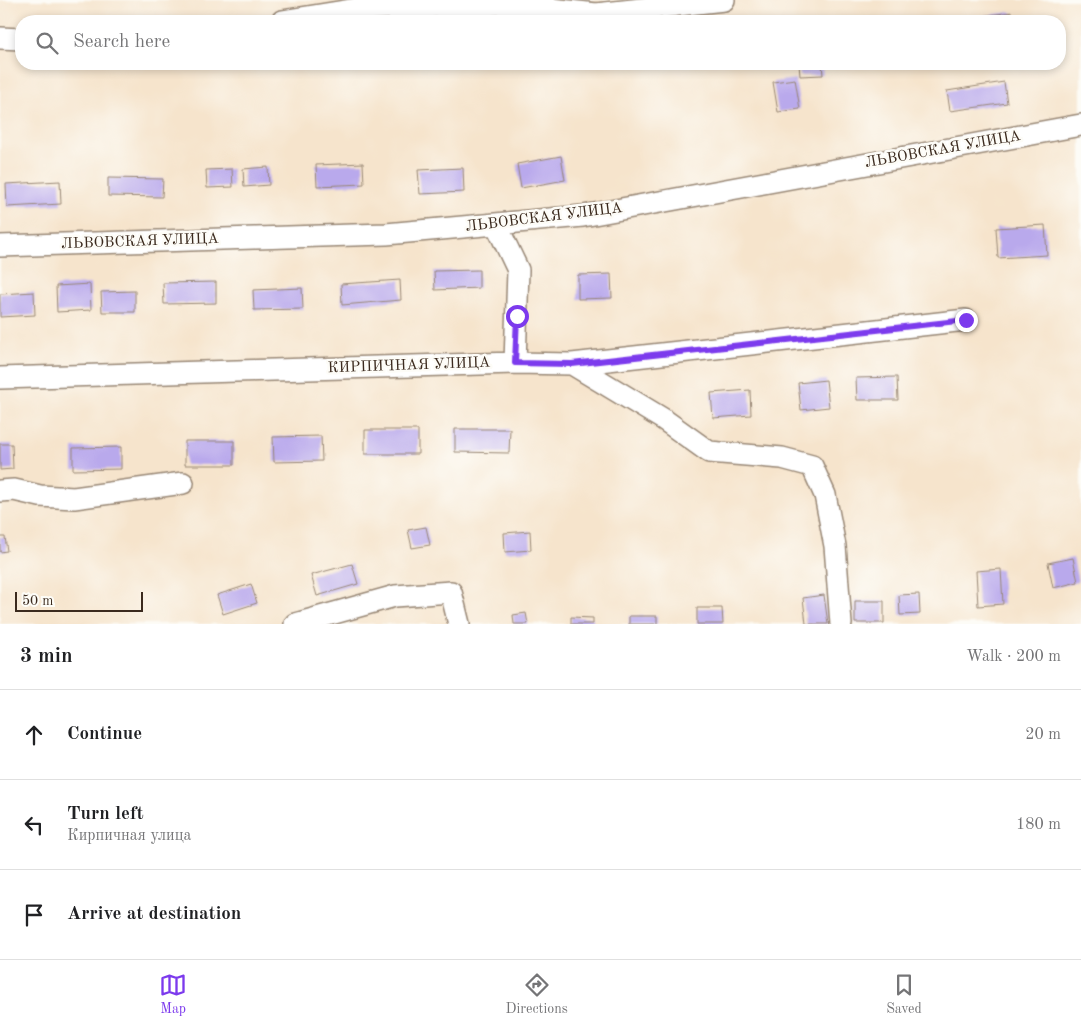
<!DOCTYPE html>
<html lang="en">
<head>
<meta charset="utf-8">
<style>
  :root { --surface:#fff; --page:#f6f6f6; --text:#202124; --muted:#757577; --line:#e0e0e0; --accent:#7c3aed }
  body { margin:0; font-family:"Old Standard TT",serif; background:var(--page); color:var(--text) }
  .scale { position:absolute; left:15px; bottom:12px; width:128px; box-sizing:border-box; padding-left:5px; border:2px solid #3b2a1e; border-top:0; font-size:14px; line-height:18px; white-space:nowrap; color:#3b2a1e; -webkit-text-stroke:4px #fdfcf7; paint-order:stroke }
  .stop { position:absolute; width:15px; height:15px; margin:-11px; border:4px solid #7c3aed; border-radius:50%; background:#fff }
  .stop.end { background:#7c3aed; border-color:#fff; box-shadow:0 1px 5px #0008 }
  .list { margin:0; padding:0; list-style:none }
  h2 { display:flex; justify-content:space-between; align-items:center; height:65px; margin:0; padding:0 20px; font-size:21px }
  h2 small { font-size:16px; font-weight:400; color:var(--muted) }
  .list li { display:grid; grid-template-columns:32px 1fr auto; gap:15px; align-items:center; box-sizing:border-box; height:90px; padding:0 20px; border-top:1px solid var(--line) }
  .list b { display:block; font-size:19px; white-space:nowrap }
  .list p { margin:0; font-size:16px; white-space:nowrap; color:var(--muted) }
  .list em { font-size:16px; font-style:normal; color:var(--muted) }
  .icon { flex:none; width:28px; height:28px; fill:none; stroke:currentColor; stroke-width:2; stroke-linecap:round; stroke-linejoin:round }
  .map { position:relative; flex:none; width:1081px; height:624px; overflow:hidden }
  .search { position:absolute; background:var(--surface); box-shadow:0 2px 8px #0003; left:15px; right:15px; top:15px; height:55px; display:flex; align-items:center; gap:12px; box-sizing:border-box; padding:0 18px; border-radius:20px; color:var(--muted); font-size:19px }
  .sheet { height:335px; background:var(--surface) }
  nav { display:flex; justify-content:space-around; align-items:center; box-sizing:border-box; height:70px; border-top:1px solid var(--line); background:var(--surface); font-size:14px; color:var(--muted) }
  nav a { display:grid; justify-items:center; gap:2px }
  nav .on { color:var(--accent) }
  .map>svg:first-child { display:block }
  .building { fill:#b9a9ec }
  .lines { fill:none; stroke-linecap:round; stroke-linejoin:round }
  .minor-casing { stroke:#988775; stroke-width:24 }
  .minor { stroke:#fff; stroke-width:21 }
  .route { stroke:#7c3aed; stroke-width:6 }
  .labels { text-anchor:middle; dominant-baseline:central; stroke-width:5; stroke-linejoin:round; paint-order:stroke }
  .street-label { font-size:15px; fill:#3b2a1e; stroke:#fdfcf7 }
</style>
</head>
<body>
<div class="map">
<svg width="1081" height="624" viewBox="0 0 1081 624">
  <rect width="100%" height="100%" fill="#fdfcf7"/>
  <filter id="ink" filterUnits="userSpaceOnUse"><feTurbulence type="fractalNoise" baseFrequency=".02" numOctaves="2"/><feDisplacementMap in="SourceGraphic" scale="10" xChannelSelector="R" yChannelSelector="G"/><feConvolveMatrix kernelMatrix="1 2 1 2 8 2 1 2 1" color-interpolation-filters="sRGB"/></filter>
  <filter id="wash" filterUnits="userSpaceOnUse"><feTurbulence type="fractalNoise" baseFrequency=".0096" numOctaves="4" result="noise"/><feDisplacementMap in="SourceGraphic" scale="20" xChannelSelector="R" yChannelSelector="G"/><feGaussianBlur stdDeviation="1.12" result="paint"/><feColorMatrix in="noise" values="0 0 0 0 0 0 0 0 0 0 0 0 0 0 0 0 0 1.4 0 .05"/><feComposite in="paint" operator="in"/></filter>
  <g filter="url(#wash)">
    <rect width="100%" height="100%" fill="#f6e4cc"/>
    <g id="blocks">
      <!-- building -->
      <path class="building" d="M1012 12 1013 21H974V17Z
        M799 64H822L823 75 800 76Z
        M795 79 800 109 778 112 773 82Z
        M1004 82 1007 103 950 111 947 91Z
        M561 156 565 180 521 188 517 164Z
        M363 163 364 184 317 186 316 165Z
        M268 167 269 185 244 187 243 169Z
        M463 168 464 192 420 194 418 170Z
        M232 169 233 187 207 188 206 170Z
        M108 178 163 179 162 197 108 196Z
        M60 181 61 204 7 207 6 184Z
        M1045 225 1047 255 998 258 996 228Z
        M479 270V288L435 290 434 271Z
        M611 274 612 298 578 299V275Z
        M400 280 401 300 342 305 341 284Z
        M216 282V303L164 304 163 283Z
        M90 284 91 310 57 312 56 286Z
        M302 288 303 309 254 310 253 290Z
        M135 291V312H102L101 292Z
        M34 292 35 315 0 317V294Z
        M897 377 898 400H857L856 378Z
        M826 380 829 407 801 410 798 383Z
        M750 390 751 415 713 418 711 393Z
        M455 429H510L509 453 455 452Z
        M365 430H418V454H365Z
        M321 436 322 461 274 462 273 437Z
        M185 441H234V465H185Z
        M0 444H12L13 469 0 470Z
        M121 447V469L73 470V448Z
        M426 527 430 545 412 548 408 530Z
        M530 531 531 550 505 552 504 533Z
        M0 537H5L7 551 0 552Z
        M1073 558 1078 582 1053 588 1048 563Z
        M352 564 358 584 317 596 311 575Z
        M1001 569 1003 604 978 606 976 571Z
        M251 584 257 603 223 614 217 595Z
        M919 594 920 614 900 615 899 595Z
        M824 595 828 624H806L803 598Z
        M855 601H884V623H855Z
        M697 608H722L723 624H697Z
        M526 613 528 624H514L513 615Z
        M629 616H657V624H629Z
        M571 617 593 618V624H571Z"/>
    </g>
  </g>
  <g filter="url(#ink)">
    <use href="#blocks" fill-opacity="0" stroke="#988775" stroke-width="1"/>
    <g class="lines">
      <defs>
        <path id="minor" d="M282 21 357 9 505 4 596 14 724 0
          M0 38 21 39
          M497 226 518 270 515 363
          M0 246 386 234 583 216 1081 125
          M572 364 663 419 709 452 782 458 812 466 825 495 835 546 841 624
          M0 378 515 363 572 364 966 320
          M0 491 14 490 40 496 74 498 183 483
          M295 624 395 596 451 592 459 624"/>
      </defs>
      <!-- minor casing -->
      <use href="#minor" class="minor-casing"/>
      <!-- minor -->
      <use href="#minor" class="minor"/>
    </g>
  </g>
  <g class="lines" filter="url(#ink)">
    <!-- route -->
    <path class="route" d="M517 316 515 363 572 364 966 320"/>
  </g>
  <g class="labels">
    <!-- street labels -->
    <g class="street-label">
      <text transform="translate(943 150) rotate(-10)">ЛЬВОВСКАЯ УЛИЦА</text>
      <text transform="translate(544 218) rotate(-7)">ЛЬВОВСКАЯ УЛИЦА</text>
      <text transform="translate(140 242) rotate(-2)">ЛЬВОВСКАЯ УЛИЦА</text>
      <text transform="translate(409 366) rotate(-2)">КИРПИЧНАЯ УЛИЦА</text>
    </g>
  </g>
</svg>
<div class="scale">50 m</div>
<div class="stop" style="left:517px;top:316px"></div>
<div class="stop end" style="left:966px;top:320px"></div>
<div class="search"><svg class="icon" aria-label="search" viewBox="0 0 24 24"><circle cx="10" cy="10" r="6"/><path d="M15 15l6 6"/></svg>Search here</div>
</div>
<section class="sheet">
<h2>3 min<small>Walk · 200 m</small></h2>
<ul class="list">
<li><svg class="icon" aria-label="ahead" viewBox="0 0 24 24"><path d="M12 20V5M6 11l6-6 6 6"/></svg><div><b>Continue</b></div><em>20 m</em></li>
<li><svg class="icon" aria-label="left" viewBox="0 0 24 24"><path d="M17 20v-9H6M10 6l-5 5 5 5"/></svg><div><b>Turn left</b><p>Кирпичная улица</p></div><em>180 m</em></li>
<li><svg class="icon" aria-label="arrive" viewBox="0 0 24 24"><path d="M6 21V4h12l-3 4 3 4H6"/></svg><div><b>Arrive at destination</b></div></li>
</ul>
</section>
<nav>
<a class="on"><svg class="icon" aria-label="map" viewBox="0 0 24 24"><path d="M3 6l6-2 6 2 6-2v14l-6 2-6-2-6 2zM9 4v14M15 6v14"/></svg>Map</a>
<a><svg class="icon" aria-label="directions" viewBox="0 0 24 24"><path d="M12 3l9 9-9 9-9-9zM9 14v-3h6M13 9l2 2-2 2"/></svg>Directions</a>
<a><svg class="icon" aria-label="saved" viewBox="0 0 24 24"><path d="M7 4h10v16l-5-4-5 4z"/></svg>Saved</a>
</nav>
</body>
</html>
